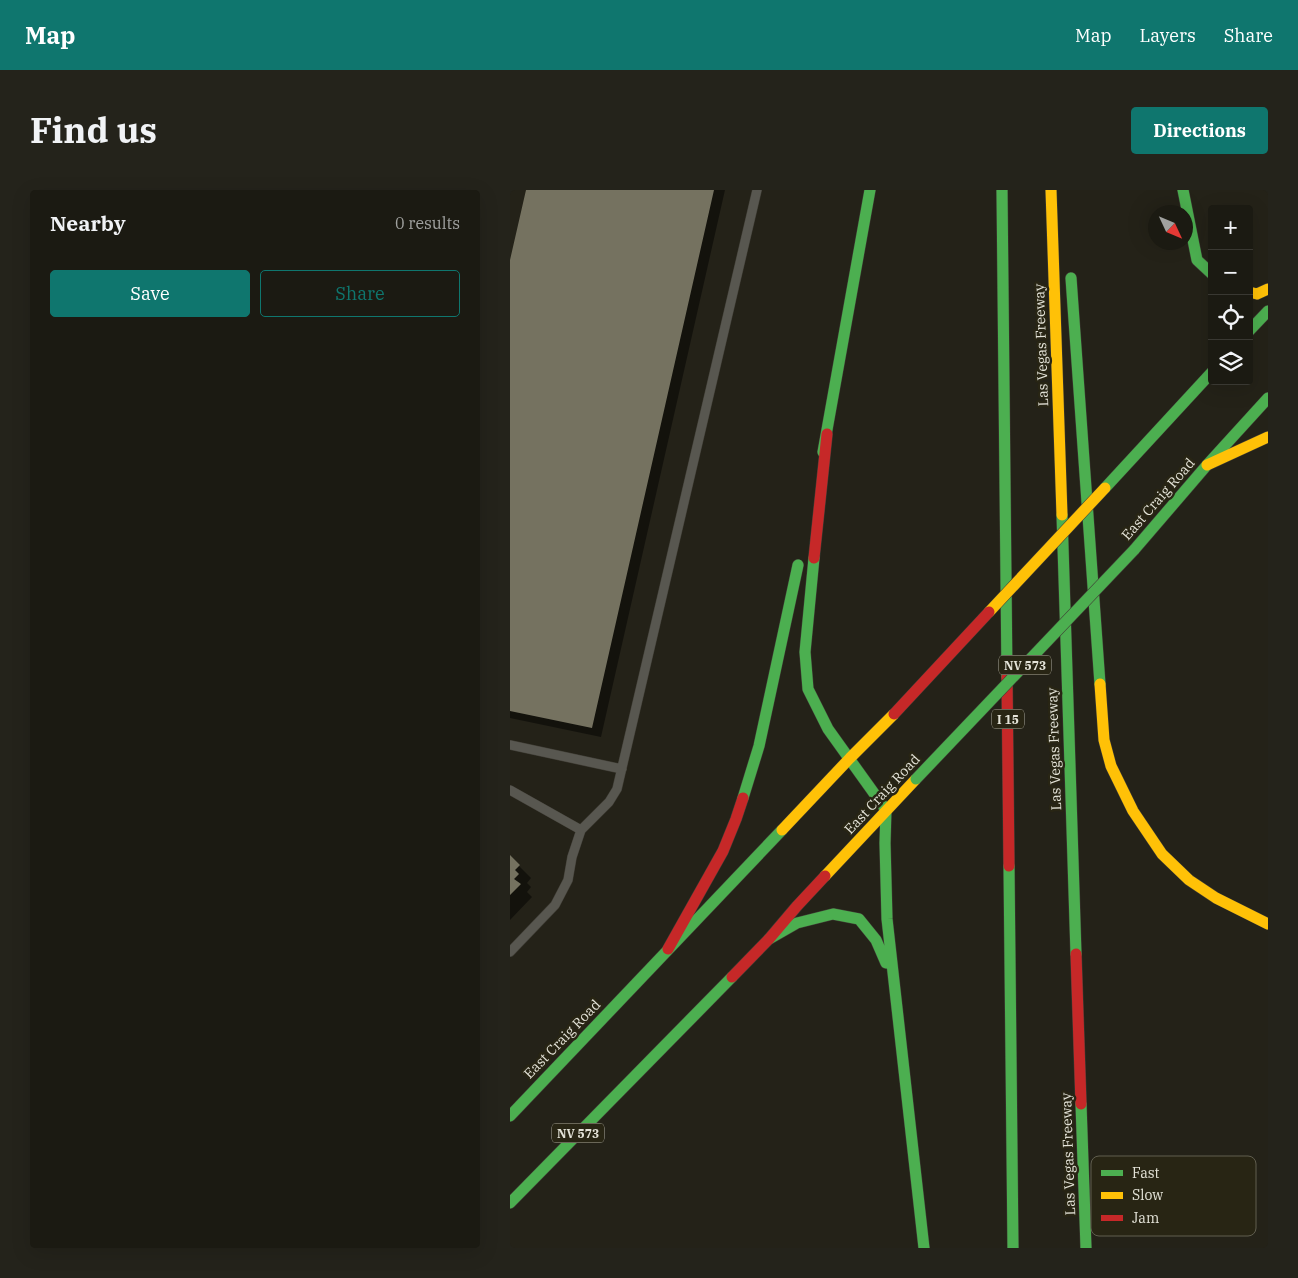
<!DOCTYPE html>
<html lang="en">
<head>
<meta charset="utf-8">
<style>
  :root { --surface:#1b1a12; --page:#24231b; --text:#f1f3f6; --muted:#a0a19f; --line:#393832; --accent:#0f766e }
  body { margin:0; font-family:"IBM Plex Serif",serif; background:var(--page); color:var(--text) }
  .controls { position:absolute; right:15px; top:15px; display:grid; overflow:hidden; border-radius:5px; box-shadow:0 5px 20px #0002 }
  .controls button { width:45px; height:45px; display:grid; place-items:center; padding:0; border:0; border-bottom:1px solid var(--line); background:var(--surface); color:var(--text); font:25px sans-serif }
  .compass { position:absolute; left:638px; top:15px; width:45px; height:45px; border-radius:50%; background:var(--surface); box-shadow:0 5px 20px #0002; rotate:134deg }
  .list { margin:0; padding:0; list-style:none }
  h2 { display:flex; justify-content:space-between; align-items:center; height:65px; margin:0; padding:0 20px; font-size:21px }
  h2 small { font-size:16px; font-weight:400; color:var(--muted) }
  .actions { display:flex; gap:10px; padding:15px 20px }
  .actions a { flex:1; padding:11px 0; border:1px solid var(--accent); border-radius:5px; text-align:center; font-size:18px; color:var(--accent) }
  .actions .main { background:var(--accent); color:#fff }
  .icon { flex:none; width:28px; height:28px; fill:none; stroke:currentColor; stroke-width:2; stroke-linecap:round; stroke-linejoin:round }
  .map { position:relative; flex:none; width:758px; height:1058px; overflow:hidden; border-radius:5px }
  header { display:flex; align-items:center; gap:30px; box-sizing:border-box; height:70px; padding:0 25px; background:var(--accent); color:#fff }
  header strong { font-size:24px }
  nav { display:flex; gap:28px; margin-inline-start:auto; font-size:18px }
  .intro { display:flex; align-items:center; justify-content:space-between; box-sizing:border-box; height:120px; padding:0 30px }
  h1 { margin:0; font-size:35px }
  .button { padding:12px 22px; border-radius:5px; background:var(--accent); color:#fff; font-size:18px; font-weight:700 }
  main { display:flex; gap:30px; padding:0 30px }
  aside { flex:1; background:var(--surface); border-radius:5px; box-shadow:0 5px 20px #0002 }
  .map>svg:first-child { display:block }
  .shadow { fill:#0007 }
  .building { fill:#757260 }
  .lines { fill:none; stroke-linecap:round; stroke-linejoin:round }
  .lane-casing { stroke:#403e36; stroke-width:10 }
  .fast-casing { stroke:#403e36; stroke-width:12 }
  .slow-casing { stroke:#403e36; stroke-width:12 }
  .jam-casing { stroke:#403e36; stroke-width:12 }
  .lane { stroke:#585750; stroke-width:9 }
  .fast { stroke:#4caf50; stroke-width:11 }
  .slow { stroke:#ffc107; stroke-width:11 }
  .jam { stroke:#c62828; stroke-width:11 }
  .fast-bridge-casing { stroke:#403e36; stroke-width:12; stroke-linecap:butt }
  .slow-bridge-casing { stroke:#403e36; stroke-width:12; stroke-linecap:butt }
  .jam-bridge-casing { stroke:#403e36; stroke-width:12; stroke-linecap:butt }
  .fast-bridge { stroke:#4caf50; stroke-width:11 }
  .slow-bridge { stroke:#ffc107; stroke-width:11 }
  .jam-bridge { stroke:#c62828; stroke-width:11 }
  .labels { text-anchor:middle; dominant-baseline:central; stroke-width:5; stroke-linejoin:round; paint-order:stroke }
  .shield { fill:#282514; stroke:#acaa9d; stroke-width:1 }
  .shield-label { font-size:12px; font-weight:bold; fill:#e4e3d8 }
  .street-label { font-size:14px; fill:#e4e3d8; stroke:#282514 }
  .key { fill:#282514; stroke:#605e4f; stroke-width:1 }
  .key-label { font-size:14px; fill:#e4e3d8 }
</style>
</head>
<body>
<header>
<strong>Map</strong>
<nav><a>Map</a><a>Layers</a><a>Share</a></nav>
</header>
<div class="intro"><h1>Find us</h1><a class="button">Directions</a></div>
<main>
<aside>
<h2>Nearby<small>0 results</small></h2>
<ul class="list">
</ul>
<div class="actions"><a class="main">Save</a><a>Share</a></div>
</aside>
<div class="map">
<svg width="758" height="1058" viewBox="0 0 758 1058">
  <rect width="100%" height="100%" fill="#242218"/>
  <!-- shadow -->
  <path class="shadow" d="M17 0H215L91 547 0 528V75Z
    M0 667 21 688 17 693 21 697 17 702 22 707 0 730Z"/>
  <!-- building -->
  <path class="building" d="M16 0H204L82 538 0 521V70Z
    M0 665 10 675 5 680 9 684 4 689 11 694 0 705Z"/>
  <g class="lines">
    <defs>
      <path id="lane" d="M0 555 112 579
        M0 600 71 640
        M0 762 45 715 58 690 62 667 71 640 99 612 107 599 247 0"/>
      <path id="fast" d="M492 0 497 487
        M673 0 687 70 702 84
        M561 88 590 494
        M739 141 758 121
        M313 262 360 0
        M595 298 702 182
        M552 325 566 764
        M624 360 697 275 758 208
        M304 368 295 462 298 499 318 539 376 620 375 653 377 729 414 1058
        M233 608 249 556 288 375
        M499 676 503 1058
        M259 749 287 733 323 724 349 729 366 750 376 773
        M571 914 576 1058
        M0 926 272 640
        M0 1013 222 787"/>
      <path id="slow" d="M541 0 552 325
        M739 102 747 104 758 99
        M697 275 758 247
        M590 494 594 550 601 576 623 621 652 664 679 690 706 708 758 734
        M272 640 340 568 384 524
        M315 686 406 589"/>
      <path id="jam" d="M304 368 317 244
        M497 487 499 676
        M158 759 213 661 226 629 233 608
        M566 764 571 914
        M222 787 259 749 287 716 315 686"/>
    </defs>
    <!-- lane casing -->
    <use href="#lane" class="lane-casing"/>
    <!-- fast casing -->
    <use href="#fast" class="fast-casing"/>
    <!-- slow casing -->
    <use href="#slow" class="slow-casing"/>
    <!-- jam casing -->
    <use href="#jam" class="jam-casing"/>
    <!-- lane -->
    <use href="#lane" class="lane"/>
    <!-- fast -->
    <use href="#fast" class="fast"/>
    <!-- slow -->
    <use href="#slow" class="slow"/>
    <!-- jam -->
    <use href="#jam" class="jam"/>
    <defs>
      <path id="fast-bridge" d="M406 589 624 360"/>
      <path id="slow-bridge" d="M479 422 595 298"/>
      <path id="jam-bridge" d="M384 524 479 422"/>
    </defs>
    <!-- fast-bridge casing -->
    <use href="#fast-bridge" class="fast-bridge-casing"/>
    <!-- slow-bridge casing -->
    <use href="#slow-bridge" class="slow-bridge-casing"/>
    <!-- jam-bridge casing -->
    <use href="#jam-bridge" class="jam-bridge-casing"/>
    <!-- fast-bridge -->
    <use href="#fast-bridge" class="fast-bridge"/>
    <!-- slow-bridge -->
    <use href="#slow-bridge" class="slow-bridge"/>
    <!-- jam-bridge -->
    <use href="#jam-bridge" class="jam-bridge"/>
  </g>
  <g class="labels">
    <!-- shield labels -->
    <g class="shield">
      <rect x="489" y="465.5" width="52" height="19" rx="4"/>
      <rect x="482" y="519.5" width="32" height="19" rx="4"/>
      <rect x="42" y="933.5" width="52" height="19" rx="4"/>
    </g>
    <g class="shield-label">
      <text x="515" y="475">NV 573</text>
      <text x="498" y="529">I 15</text>
      <text x="68" y="943">NV 573</text>
    </g>
    <!-- street labels -->
    <g class="street-label">
      <text transform="translate(531 155) rotate(-92)">Las Vegas Freeway</text>
      <text transform="translate(648 309) rotate(-49)">East Craig Road</text>
      <text transform="translate(544 559) rotate(-92)">Las Vegas Freeway</text>
      <text transform="translate(372 604) rotate(-47)">East Craig Road</text>
      <text transform="translate(52 849) rotate(-46)">East Craig Road</text>
      <text transform="translate(558 964) rotate(-92)">Las Vegas Freeway</text>
    </g>
  </g>
  <!-- legend -->
  <rect x="581" y="966" width="165" height="80" rx="8" class="key"/>
  <rect x="591" y="980" width="22" height="6" fill="#4caf50"/>
  <rect x="591" y="1002" width="22" height="7" fill="#ffc107"/>
  <rect x="591" y="1025" width="22" height="6" fill="#c62828"/>
  <g class="key-label">
    <text x="622" y="988">Fast</text>
    <text x="622" y="1010">Slow</text>
    <text x="622" y="1033">Jam</text>
  </g>
</svg>
<div class="controls">
<button>+</button>
<button>−</button>
<button><svg class="icon" aria-label="locate" viewBox="0 0 24 24"><circle cx="12" cy="12" r="6"/><path d="M12 2v4M12 18v4M2 12h4M18 12h4"/></svg></button>
<button><svg class="icon" aria-label="layers" viewBox="0 0 24 24"><path d="M12 4l9 5-9 5-9-5zM3 14l9 5 9-5"/></svg></button>
</div>
<svg class="compass" viewBox="-18 -18 36 36"><path d="M0-13l5 13h-10z" fill="#e53935"/><path d="M0 13l5-13h-10z" fill="#a0a19f"/></svg>
</div>
</main>
</body>
</html>
